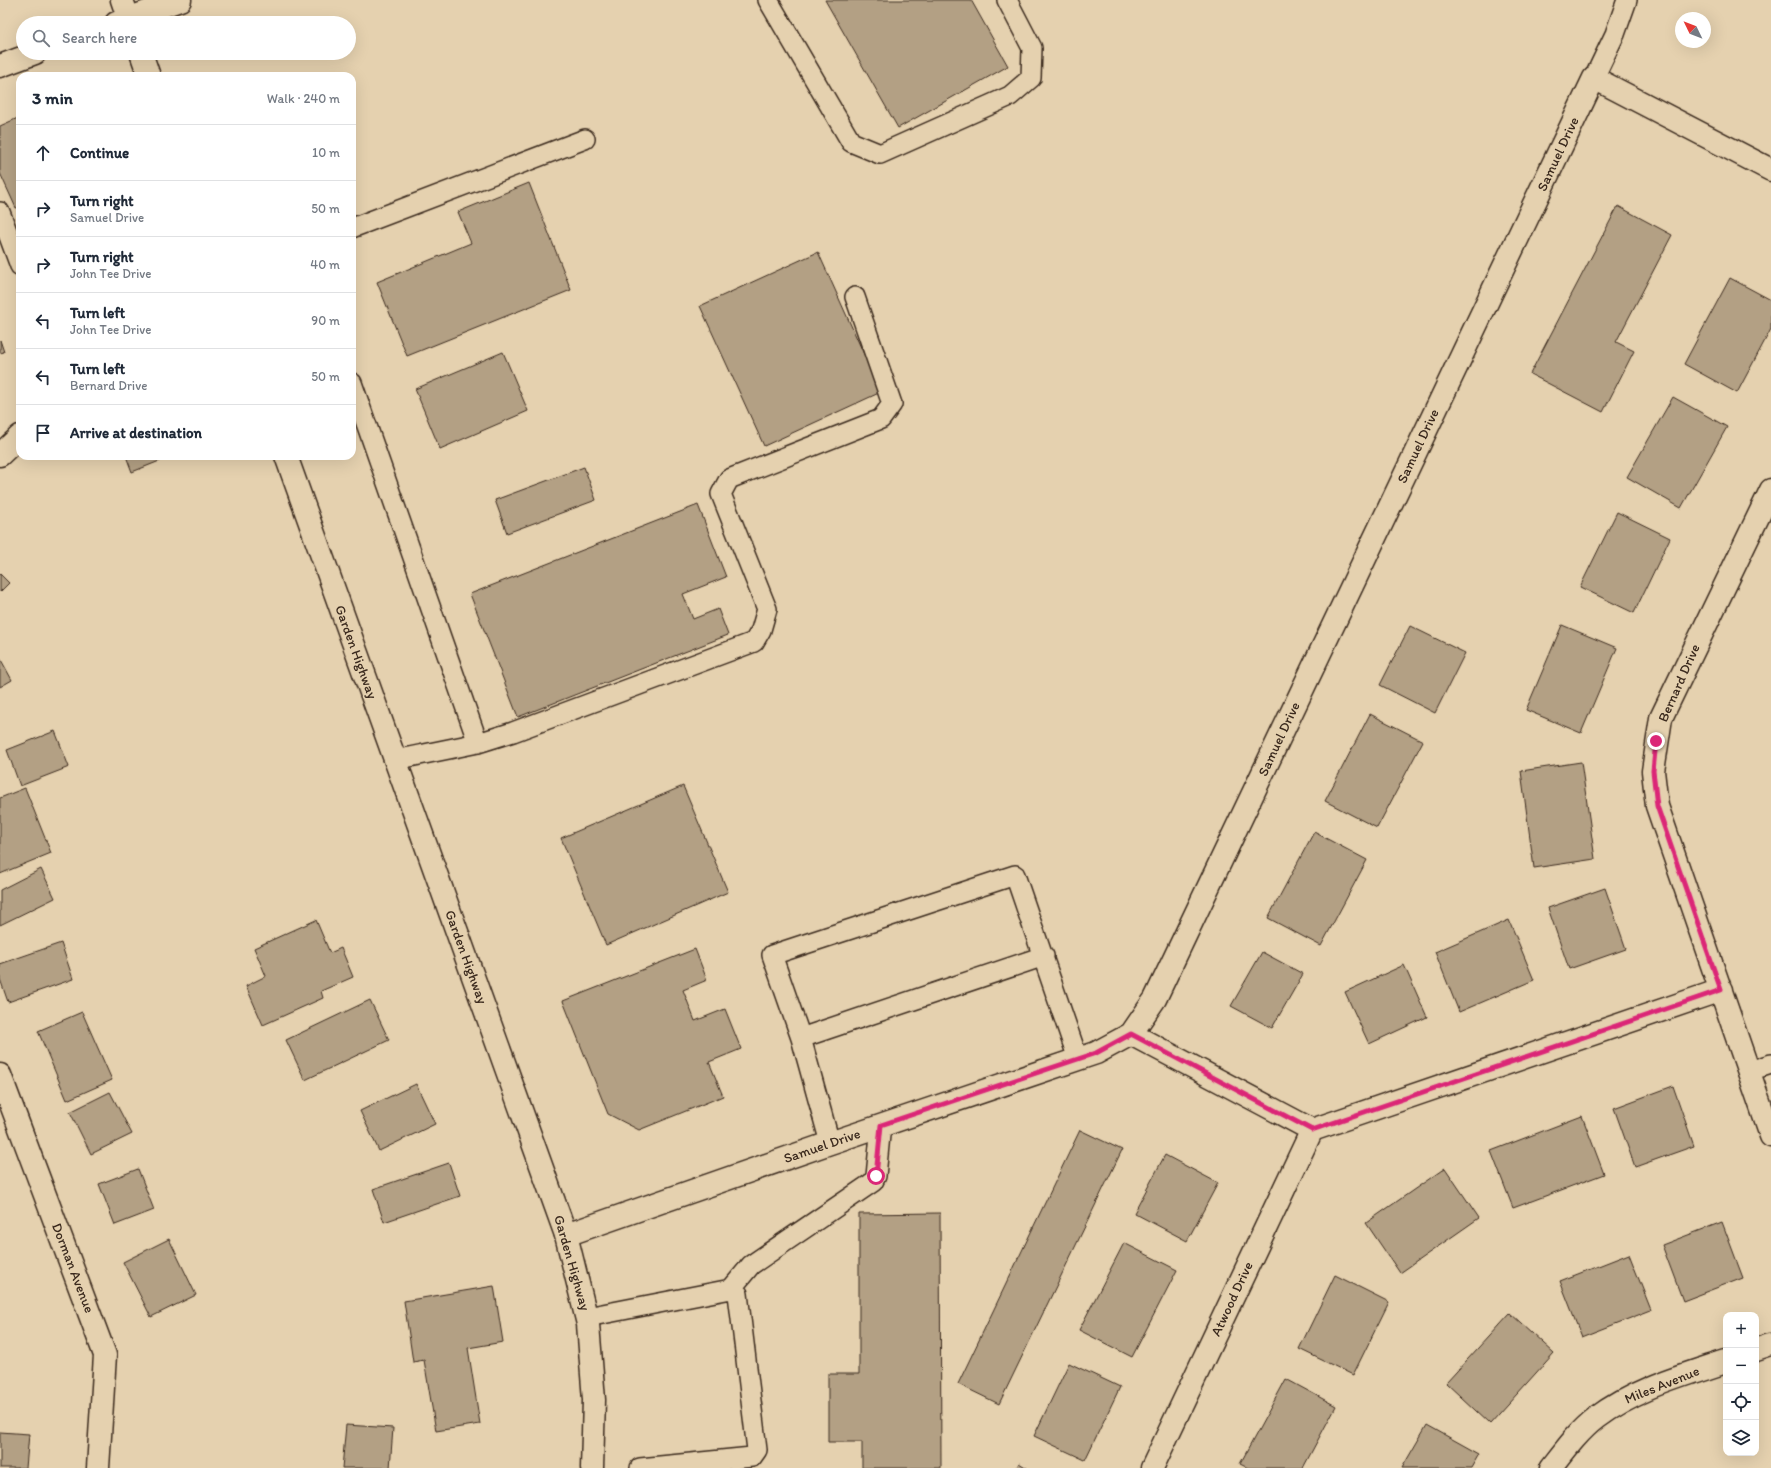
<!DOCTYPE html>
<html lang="en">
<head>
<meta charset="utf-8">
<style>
  :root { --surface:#fff; --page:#f6f6f7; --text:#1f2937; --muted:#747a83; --line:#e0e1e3 }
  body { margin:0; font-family:Itim,sans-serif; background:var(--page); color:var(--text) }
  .controls { position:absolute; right:12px; bottom:12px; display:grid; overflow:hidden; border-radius:8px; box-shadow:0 4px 16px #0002 }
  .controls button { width:36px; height:36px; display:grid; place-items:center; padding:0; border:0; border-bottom:1px solid var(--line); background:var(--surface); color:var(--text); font:20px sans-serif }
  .compass { position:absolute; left:1675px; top:12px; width:36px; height:36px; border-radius:50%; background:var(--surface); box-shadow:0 4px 16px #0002; rotate:313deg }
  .stop { position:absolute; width:12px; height:12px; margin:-9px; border:3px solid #db2777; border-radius:50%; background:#fff }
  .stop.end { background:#db2777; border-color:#fff; box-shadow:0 1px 4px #0008 }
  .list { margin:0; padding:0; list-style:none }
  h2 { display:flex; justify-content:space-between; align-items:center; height:52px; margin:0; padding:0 16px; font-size:17px }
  h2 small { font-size:13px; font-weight:400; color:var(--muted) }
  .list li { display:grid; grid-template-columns:26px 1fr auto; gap:12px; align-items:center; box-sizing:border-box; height:56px; padding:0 16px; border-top:1px solid var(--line) }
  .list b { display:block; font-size:15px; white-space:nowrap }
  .list p { margin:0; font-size:13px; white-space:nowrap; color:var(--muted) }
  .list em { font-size:13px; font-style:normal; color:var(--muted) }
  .icon { flex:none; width:22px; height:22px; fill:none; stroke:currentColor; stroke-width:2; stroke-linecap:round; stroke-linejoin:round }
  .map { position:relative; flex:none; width:1771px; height:1468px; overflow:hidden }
  .search { position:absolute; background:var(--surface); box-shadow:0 4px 16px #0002; left:16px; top:16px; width:340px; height:44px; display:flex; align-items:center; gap:10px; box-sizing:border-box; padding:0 14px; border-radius:22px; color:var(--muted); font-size:15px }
  .panel { position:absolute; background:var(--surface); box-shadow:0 4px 16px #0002; left:16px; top:72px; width:340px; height:388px; border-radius:12px }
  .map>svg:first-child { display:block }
  .building { fill:#b3a084; stroke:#3b2a1e }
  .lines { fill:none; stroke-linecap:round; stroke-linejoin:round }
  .service-casing { stroke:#3b2a1e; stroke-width:22 }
  .minor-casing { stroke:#3b2a1e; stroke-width:25 }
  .secondary-casing { stroke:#3b2a1e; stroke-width:25 }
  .service { stroke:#e5d1af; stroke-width:19 }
  .minor { stroke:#e5d1af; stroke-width:22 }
  .secondary { stroke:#e5d1af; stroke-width:22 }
  .route { stroke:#db2777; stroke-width:5 }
  .labels { text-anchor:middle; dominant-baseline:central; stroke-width:3; stroke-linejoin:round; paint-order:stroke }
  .street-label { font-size:14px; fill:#3b2a1e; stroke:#e5d1af }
</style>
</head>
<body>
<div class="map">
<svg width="1771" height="1468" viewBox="0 0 1771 1468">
  <rect width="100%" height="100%" fill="#e5d1af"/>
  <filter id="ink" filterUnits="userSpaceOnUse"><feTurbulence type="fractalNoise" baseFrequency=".025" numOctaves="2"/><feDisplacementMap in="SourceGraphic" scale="8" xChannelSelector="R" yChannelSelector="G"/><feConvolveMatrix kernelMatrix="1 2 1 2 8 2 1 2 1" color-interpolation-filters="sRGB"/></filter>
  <g filter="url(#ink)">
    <!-- building -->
    <path class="building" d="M825 0H971L1008 66 898 128Z
      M20 117V207L16 208 0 173V126Z
      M529 183 571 290 407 356 377 282 471 243 458 212Z
      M1618 206 1672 235 1616 342 1634 351 1603 412 1530 374Z
      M818 252 881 392 764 446 700 306Z
      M1730 278 1771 300V329L1737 393 1684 364Z
      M0 340 4 352 0 353Z
      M503 352 528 411 440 449 415 389Z
      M1673 397 1727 427 1681 508 1627 477Z
      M126 456H172L132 472Z
      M584 467 596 500 507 533 495 500Z
      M698 505 726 577 683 594 693 619 718 609 728 635 518 717 470 594Z
      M1617 512 1670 538 1634 613 1580 587Z
      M0 574 9 583 0 592Z
      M1562 625 1617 648 1581 733 1526 710Z
      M1410 626 1465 653 1435 713 1380 685Z
      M0 658 12 680 0 687Z
      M1370 714 1423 741 1377 828 1325 801Z
      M55 731 69 767 20 786 7 750Z
      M1581 762 1595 859 1534 868 1521 771Z
      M683 786 728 892 606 945 561 838Z
      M25 788 51 853 0 874V798Z
      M1314 832 1367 860 1321 946 1268 918Z
      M41 869 55 898 0 925V890Z
      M1605 888 1626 949 1569 969 1548 908Z
      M316 920 330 953 341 948 353 977 321 991 323 998 263 1025 246 986 266 976 254 948Z
      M1509 920 1534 980 1459 1012 1435 952Z
      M61 943 73 979 8 1002 0 979V964Z
      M695 949 707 980 683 990 695 1021 725 1009 741 1049 709 1062 723 1096 639 1130 608 1114 563 1001Z
      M1262 952 1303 974 1272 1028 1231 1006Z
      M1404 965 1427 1017 1369 1044 1345 992Z
      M370 1000 389 1040 305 1080 286 1040Z
      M82 1012 112 1080 67 1100 38 1031Z
      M416 1084 435 1124 379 1151 360 1111Z
      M1673 1086 1694 1146 1635 1167 1614 1108Z
      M110 1092 132 1134 91 1154 70 1112Z
      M1582 1116 1604 1174 1513 1208 1491 1151Z
      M1080 1130 1122 1150 999 1404 958 1384Z
      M1165 1155 1218 1183 1187 1241 1134 1213Z
      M449 1163 460 1196 384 1222 373 1189Z
      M1445 1168 1479 1218 1400 1273 1366 1223Z
      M138 1169 154 1210 115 1225 99 1184Z
      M940 1213 941 1468H862V1442H828V1374H859V1214Z
      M1722 1222 1743 1278 1683 1301 1662 1245Z
      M169 1239 196 1295 151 1317 123 1262Z
      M1124 1243 1177 1270 1132 1357 1079 1330Z
      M1629 1254 1651 1310 1582 1337 1560 1281Z
      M1335 1275 1389 1302 1353 1375 1299 1349Z
      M494 1286 503 1342 468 1348 480 1424 436 1431 424 1360 413 1362 404 1301Z
      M1510 1313 1554 1353 1490 1424 1446 1383Z
      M1069 1363 1120 1387 1085 1460 1034 1436Z
      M1286 1379 1336 1406 1303 1468H1248L1240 1464Z
      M346 1425 393 1428 390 1468H342Z
      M1427 1425 1479 1454 1471 1468H1402Z
      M0 1432 29 1434 26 1468H0Z
      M1019 1463 1027 1468H1016Z"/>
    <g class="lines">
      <defs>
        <path id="service" d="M768 0 851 142 880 154 1010 96 1031 78 1032 48 1007 0
          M1594 78 1615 34 1627 0
          M0 212 20 266
          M352 228 585 139
          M352 383 478 743
          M395 760 478 743 513 732 754 642 761 630 767 609 721 494 729 479 881 419 892 404 855 297
          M801 1038 1044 956
          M1749 1071 1771 1064
          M830 1143 801 1038 772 955 1015 875 1078 1059
          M731 1289 751 1265 873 1182 876 1176 881 1125
          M587 1317 731 1289 738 1294 757 1450 752 1457 640 1468"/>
        <path id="minor" d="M116 23 180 0
          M0 66 35 53
          M0 455 20 436
          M1771 490 1661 718 1653 771 1657 806 1771 1136
          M1131 1034 1312 1130 1721 990
          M0 1075 105 1355 98 1468
          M566 1235 830 1143 1096 1053 1131 1034 1155 999 1594 78 1771 170
          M1756 1350 1771 1345
          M1152 1468 1312 1130
          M1551 1468C1565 1450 1578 1432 1596 1418 1634 1389 1681 1376 1726 1361"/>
        <path id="secondary" d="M122 0 130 23
          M141 53 149 76
          M286 456 566 1235 588 1324 594 1400 592 1468"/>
      </defs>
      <!-- service casing -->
      <use href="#service" class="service-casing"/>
      <!-- minor casing -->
      <use href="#minor" class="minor-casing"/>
      <!-- secondary casing -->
      <use href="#secondary" class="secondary-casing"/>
      <!-- service -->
      <use href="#service" class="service"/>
      <!-- minor -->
      <use href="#minor" class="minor"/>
      <!-- secondary -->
      <use href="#secondary" class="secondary"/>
    </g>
  </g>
  <g class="lines" filter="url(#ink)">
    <!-- route -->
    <path class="route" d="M876 1176 881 1125 1096 1053 1131 1034 1312 1130 1721 990 1657 806 1653 771 1656 741"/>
  </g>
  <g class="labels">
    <!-- street labels -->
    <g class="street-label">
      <text transform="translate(1558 154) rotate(-65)">Samuel Drive</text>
      <text transform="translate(1418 446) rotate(-65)">Samuel Drive</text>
      <text transform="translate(356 652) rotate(70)">Garden Highway</text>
      <text transform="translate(1679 683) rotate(-66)">Bernard Drive</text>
      <text transform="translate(1279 739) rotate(-65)">Samuel Drive</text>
      <text transform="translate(466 957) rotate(70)">Garden Highway</text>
      <text transform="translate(822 1146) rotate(-19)">Samuel Drive</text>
      <text transform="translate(572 1263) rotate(74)">Garden Highway</text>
      <text transform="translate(73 1268) rotate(69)">Dorman Avenue</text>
      <text transform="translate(1232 1299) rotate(-65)">Atwood Drive</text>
      <text transform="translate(1662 1385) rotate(-22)">Miles Avenue</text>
    </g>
  </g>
</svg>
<div class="controls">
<button>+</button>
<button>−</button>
<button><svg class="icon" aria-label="locate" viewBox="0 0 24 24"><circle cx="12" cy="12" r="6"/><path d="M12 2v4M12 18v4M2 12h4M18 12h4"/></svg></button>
<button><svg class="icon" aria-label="layers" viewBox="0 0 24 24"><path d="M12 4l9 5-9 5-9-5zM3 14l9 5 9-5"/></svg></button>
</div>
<svg class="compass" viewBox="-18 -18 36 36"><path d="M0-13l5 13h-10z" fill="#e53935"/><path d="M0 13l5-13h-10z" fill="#747a83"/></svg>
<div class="stop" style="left:876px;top:1176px"></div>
<div class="stop end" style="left:1656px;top:741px"></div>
<div class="search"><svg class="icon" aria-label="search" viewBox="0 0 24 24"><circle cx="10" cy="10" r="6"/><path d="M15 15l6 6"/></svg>Search here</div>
<section class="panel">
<h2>3 min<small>Walk · 240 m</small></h2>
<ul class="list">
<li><svg class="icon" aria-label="ahead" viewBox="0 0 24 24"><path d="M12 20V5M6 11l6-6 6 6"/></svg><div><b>Continue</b></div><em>10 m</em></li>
<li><svg class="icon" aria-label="right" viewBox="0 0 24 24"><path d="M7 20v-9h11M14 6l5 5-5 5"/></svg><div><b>Turn right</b><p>Samuel Drive</p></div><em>50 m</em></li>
<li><svg class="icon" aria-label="right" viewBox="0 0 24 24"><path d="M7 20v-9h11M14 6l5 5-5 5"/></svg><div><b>Turn right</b><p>John Tee Drive</p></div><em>40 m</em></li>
<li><svg class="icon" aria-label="left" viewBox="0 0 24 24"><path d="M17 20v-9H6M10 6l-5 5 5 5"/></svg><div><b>Turn left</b><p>John Tee Drive</p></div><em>90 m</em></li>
<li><svg class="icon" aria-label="left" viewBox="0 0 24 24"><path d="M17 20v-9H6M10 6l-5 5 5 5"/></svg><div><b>Turn left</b><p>Bernard Drive</p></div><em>50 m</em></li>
<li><svg class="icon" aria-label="arrive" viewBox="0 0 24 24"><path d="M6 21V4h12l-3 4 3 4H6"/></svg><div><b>Arrive at destination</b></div></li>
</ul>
</section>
</div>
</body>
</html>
